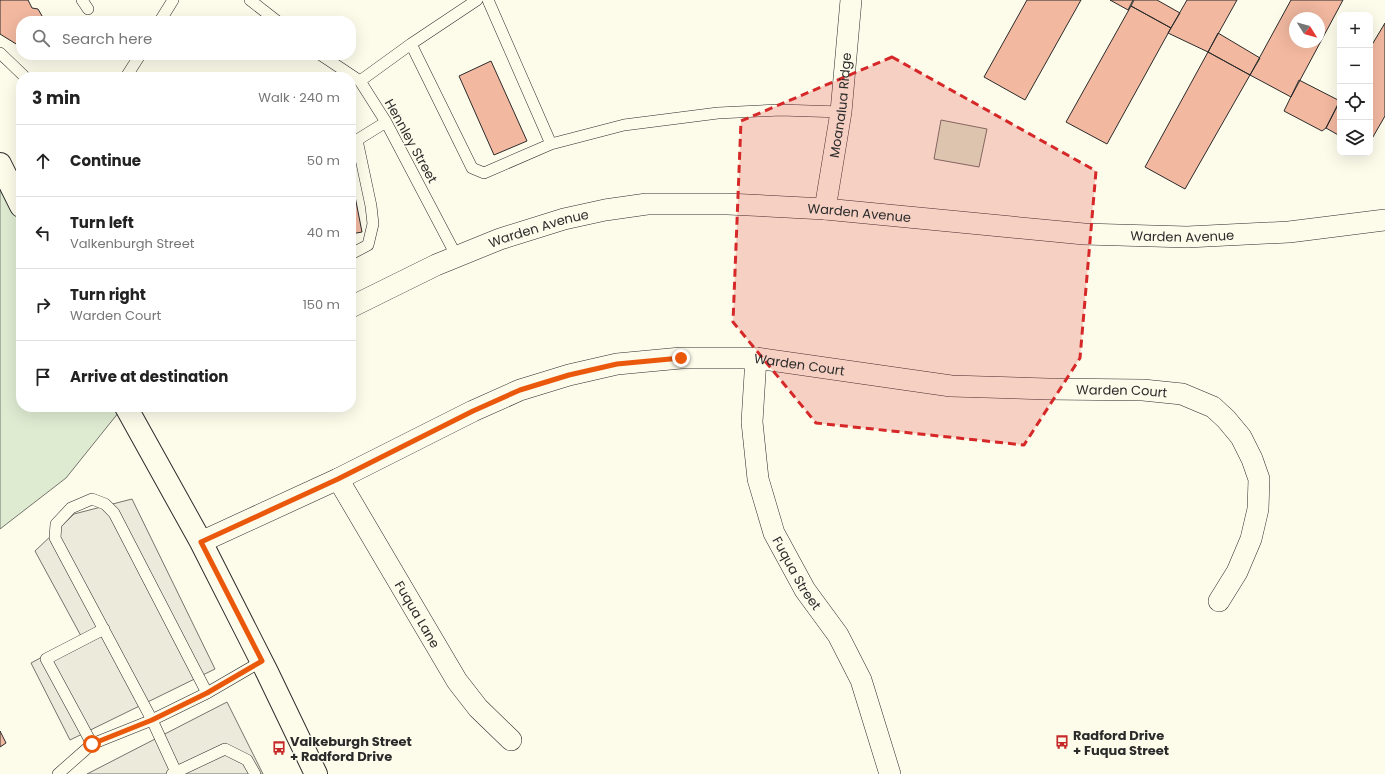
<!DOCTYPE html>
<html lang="en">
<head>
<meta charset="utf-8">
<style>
  :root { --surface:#fff; --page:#f6f6f6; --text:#222; --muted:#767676; --line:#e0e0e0 }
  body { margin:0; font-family:Poppins,sans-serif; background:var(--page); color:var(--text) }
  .controls { position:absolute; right:12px; top:12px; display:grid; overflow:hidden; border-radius:8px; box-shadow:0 4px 16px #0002 }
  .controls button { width:36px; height:36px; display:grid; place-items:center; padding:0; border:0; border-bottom:1px solid var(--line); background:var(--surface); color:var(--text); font:20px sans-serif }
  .compass { position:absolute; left:1289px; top:12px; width:36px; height:36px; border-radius:50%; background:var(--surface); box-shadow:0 4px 16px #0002; rotate:127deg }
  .stop { position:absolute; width:12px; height:12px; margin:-9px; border:3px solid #ea580c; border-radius:50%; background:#fff }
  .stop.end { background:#ea580c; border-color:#fff; box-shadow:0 1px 4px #0008 }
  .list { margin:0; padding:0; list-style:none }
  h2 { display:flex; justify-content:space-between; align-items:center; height:52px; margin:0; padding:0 16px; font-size:17px }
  h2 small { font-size:13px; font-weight:400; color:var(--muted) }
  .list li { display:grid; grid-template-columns:26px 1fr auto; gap:12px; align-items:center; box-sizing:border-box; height:72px; padding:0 16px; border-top:1px solid var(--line) }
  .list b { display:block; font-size:15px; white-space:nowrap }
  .list p { margin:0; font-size:13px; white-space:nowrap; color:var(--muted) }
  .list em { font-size:13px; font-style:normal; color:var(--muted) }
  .icon { flex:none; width:22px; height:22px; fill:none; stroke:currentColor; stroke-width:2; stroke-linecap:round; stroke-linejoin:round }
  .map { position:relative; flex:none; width:1385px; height:774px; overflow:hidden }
  .search { position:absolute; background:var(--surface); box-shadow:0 4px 16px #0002; left:16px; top:16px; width:340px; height:44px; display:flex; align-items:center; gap:10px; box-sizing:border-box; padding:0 14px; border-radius:16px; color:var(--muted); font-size:15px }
  .panel { position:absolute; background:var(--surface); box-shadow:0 4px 16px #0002; left:16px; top:72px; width:340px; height:340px; border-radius:16px }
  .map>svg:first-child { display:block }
  .green { fill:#deebd1; stroke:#74746e }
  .parking { fill:#eceadb; stroke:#74746e }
  .building { fill:#f2b8a0; stroke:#2b2b2b; fill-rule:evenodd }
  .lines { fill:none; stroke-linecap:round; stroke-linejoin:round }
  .lane-casing { stroke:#2b2b2b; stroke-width:12 }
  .street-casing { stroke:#2b2b2b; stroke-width:22 }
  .secondary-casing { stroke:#2b2b2b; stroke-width:24 }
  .lane { stroke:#fdfbea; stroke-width:11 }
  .street { stroke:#fdfbea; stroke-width:21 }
  .secondary { stroke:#fdfbea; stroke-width:22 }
  .route { stroke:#ea580c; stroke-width:5 }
  .marked { fill:#d62828; fill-opacity:0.2; stroke:#d62828; stroke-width:3; stroke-dasharray:8 5; stroke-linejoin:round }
  .labels { text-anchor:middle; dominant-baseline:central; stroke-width:3; stroke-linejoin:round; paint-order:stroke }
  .street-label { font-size:13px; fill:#2b2b2b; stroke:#fdfbea }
  .poi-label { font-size:13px; font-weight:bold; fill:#2b2b2b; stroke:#fdfbea; text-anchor:start }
</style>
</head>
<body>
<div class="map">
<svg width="1385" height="774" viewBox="0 0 1385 774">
  <rect width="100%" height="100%" fill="#fdfbea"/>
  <!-- green -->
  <path class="green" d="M941 120 987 129 979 167 934 159Z
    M0 166 21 206V407H123L66 478 0 529Z"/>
  <!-- parking -->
  <path class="parking" d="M132 499 215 669 70 740 31 663 81 636 35 551 74 514Z
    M227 702 263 774H87Z"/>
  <!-- building -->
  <path class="building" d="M0 0H28L32 8 38 9 45 21H21V47L0 34Z
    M1027 0H1081L1025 100 984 77Z
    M1110 0H1133L1128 10Z
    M1134 0H1157L1180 13 1171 28 1131 6Z
    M1187 0H1237L1208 52 1168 33Z
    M1291 0H1343L1291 97 1250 75ZM1295 18H1319V42H1295Z
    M1131 6 1171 28 1107 144 1066 122Z
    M1385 23V116L1370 142V48Z
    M1218 33 1260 58 1250 75 1208 52Z
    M1208 52 1250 75 1185 189 1145 167Z
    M491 61 527 141 494 155 459 76Z
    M1299 80 1340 101 1326 128 1322 131 1284 111Z
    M1340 100V136L1326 128Z
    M351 176 362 232 351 234Z
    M0 731 6 743 0 747Z"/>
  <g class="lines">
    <defs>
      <path id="lane" d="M82 0 88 9
        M250 0 277 21
        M488 0 551 144
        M160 21 173 0
        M411 44 472 168 484 173 551 144 624 125 718 113 780 110 841 112
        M0 53 25 77
        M321 55 360 81 386 122 457 257
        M126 77 140 55
        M360 81 411 44 477 0
        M351 254 368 245 373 224 371 206 357 140 386 122
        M92 744 46 659 104 629
        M176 772 152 720 55 538 56 524 71 508 92 499 105 504 114 513 207 693
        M58 774 92 744 152 720 207 693 262 661
        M172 774 225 749 247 760 255 774"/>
      <g id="street">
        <path id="s1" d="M825 209 841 112 851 0"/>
        <path id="s2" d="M351 307 436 265 500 239 564 219 605 210 647 204H728L825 209 1084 234 1187 237 1289 232 1385 220"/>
        <path id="s3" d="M756 358 752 422 758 479 774 533 805 590 838 635 861 680 890 774"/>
        <path id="s4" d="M338 479 457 681 478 708 511 740"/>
        <path id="s5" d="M201 542 338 479 473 411 520 390 569 375 617 364 681 358H756L951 386 1048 389 1143 390 1182 394 1213 407 1226 419 1241 437 1252 459 1259 479 1258 509 1251 539 1237 572 1219 601"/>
      </g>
      <path id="secondary" d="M0 164 21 206
        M126 407 201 542 267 672 316 774"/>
    </defs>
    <!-- lane casing -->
    <use href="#lane" class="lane-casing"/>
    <!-- street casing -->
    <use href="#street" class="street-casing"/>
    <!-- secondary casing -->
    <use href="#secondary" class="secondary-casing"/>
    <!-- lane -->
    <use href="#lane" class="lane"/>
    <!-- street -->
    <use href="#street" class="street"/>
    <!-- secondary -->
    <use href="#secondary" class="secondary"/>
  </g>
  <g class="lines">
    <!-- route -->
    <path class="route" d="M92 744 152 720 207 693 262 661 201 542 338 479 473 411 520 390 569 375 617 364 681 358"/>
  </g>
  <!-- marked area -->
  <path class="marked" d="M892 57 1096 171 1080 358 1024 445 816 423 733 322 741 121Z"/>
  <!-- icons -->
  <defs>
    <symbol id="bus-bare" viewBox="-9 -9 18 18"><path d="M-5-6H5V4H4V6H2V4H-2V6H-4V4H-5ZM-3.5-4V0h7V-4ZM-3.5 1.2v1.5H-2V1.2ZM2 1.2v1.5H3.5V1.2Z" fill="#c62828" stroke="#fdfbea" stroke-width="2.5" paint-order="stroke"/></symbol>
  </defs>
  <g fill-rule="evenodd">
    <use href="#bus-bare" x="1052" y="732" width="20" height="20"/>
    <use href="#bus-bare" x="269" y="738" width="20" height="20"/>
  </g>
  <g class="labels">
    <!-- street labels -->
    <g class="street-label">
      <text stroke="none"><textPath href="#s1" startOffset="105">Moanalua Ridge</textPath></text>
      <text transform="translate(411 141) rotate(61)">Hennley Street</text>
      <text stroke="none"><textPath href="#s2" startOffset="528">Warden Avenue</textPath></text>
      <text stroke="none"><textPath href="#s2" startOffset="204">Warden Avenue</textPath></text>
      <text stroke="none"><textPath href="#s2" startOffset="852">Warden Avenue</textPath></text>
      <text stroke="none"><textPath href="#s5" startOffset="637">Warden Court</textPath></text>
      <text stroke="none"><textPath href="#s5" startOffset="961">Warden Court</textPath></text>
      <text stroke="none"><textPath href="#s3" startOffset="224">Fuqua Street</textPath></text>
      <text stroke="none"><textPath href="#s4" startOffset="157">Fuqua Lane</textPath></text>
    </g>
    <!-- poi labels -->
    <g class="poi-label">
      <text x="1073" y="735">Radford Drive<tspan x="1073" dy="15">+ Fuqua Street</tspan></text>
      <text x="290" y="741">Valkeburgh Street<tspan x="290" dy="15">+ Radford Drive</tspan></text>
    </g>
  </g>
</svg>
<div class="controls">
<button>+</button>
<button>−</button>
<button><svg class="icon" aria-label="locate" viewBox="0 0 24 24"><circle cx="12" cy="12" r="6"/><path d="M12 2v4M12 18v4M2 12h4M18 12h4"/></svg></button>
<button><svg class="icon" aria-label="layers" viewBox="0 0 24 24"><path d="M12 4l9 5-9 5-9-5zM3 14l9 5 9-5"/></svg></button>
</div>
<svg class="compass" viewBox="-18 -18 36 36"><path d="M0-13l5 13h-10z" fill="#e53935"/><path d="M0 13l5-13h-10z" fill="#767676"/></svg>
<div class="stop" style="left:92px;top:744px"></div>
<div class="stop end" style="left:681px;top:358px"></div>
<div class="search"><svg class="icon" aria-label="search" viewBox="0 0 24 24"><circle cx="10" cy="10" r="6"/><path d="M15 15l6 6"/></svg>Search here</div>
<section class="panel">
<h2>3 min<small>Walk · 240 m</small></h2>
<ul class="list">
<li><svg class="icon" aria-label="ahead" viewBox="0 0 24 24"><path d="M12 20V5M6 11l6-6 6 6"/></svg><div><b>Continue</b></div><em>50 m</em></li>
<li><svg class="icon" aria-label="left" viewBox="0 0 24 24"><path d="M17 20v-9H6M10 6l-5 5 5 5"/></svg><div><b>Turn left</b><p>Valkenburgh Street</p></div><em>40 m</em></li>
<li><svg class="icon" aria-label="right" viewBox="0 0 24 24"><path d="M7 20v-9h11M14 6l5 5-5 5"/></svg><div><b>Turn right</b><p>Warden Court</p></div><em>150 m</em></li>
<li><svg class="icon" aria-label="arrive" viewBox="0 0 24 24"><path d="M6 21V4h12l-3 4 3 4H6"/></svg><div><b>Arrive at destination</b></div></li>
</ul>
</section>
</div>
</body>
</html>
